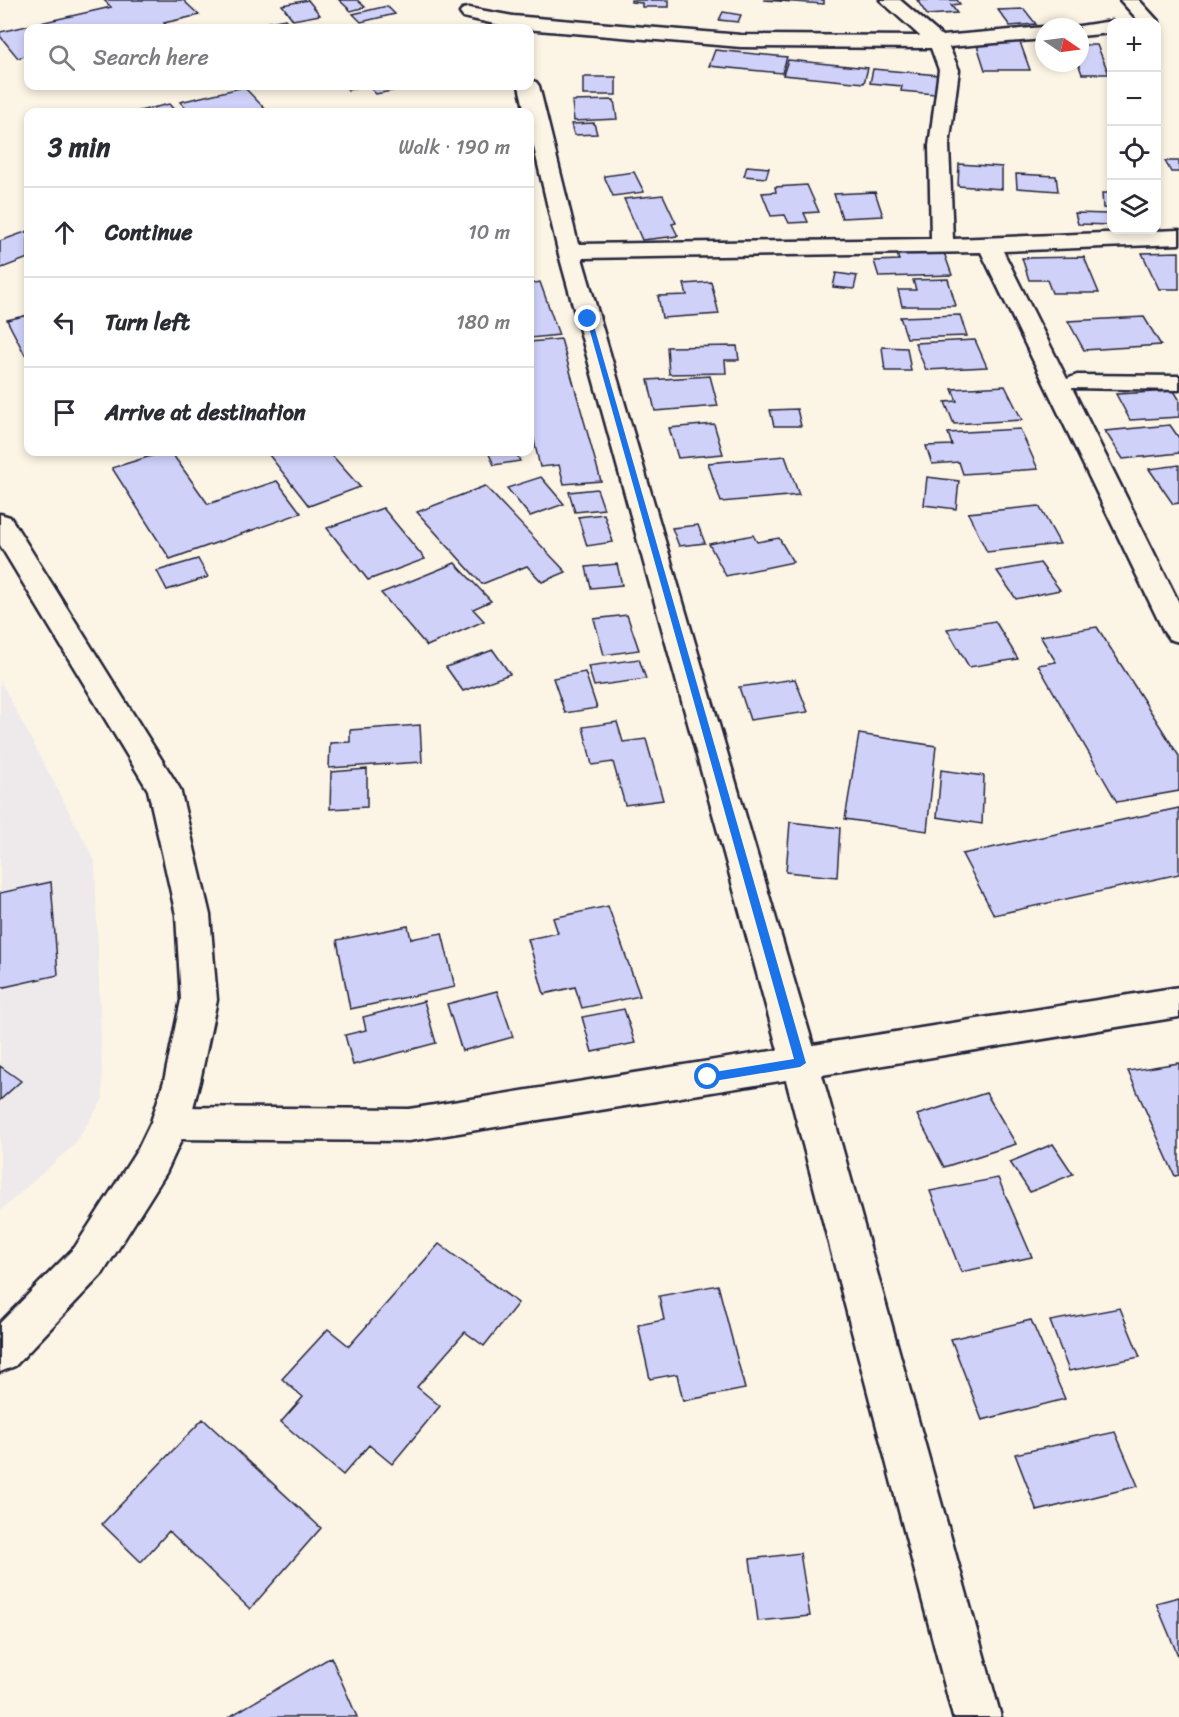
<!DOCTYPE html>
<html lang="en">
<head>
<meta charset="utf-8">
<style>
  :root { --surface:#fff; --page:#f7f7f7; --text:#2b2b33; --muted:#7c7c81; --line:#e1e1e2 }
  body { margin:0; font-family:Sriracha,sans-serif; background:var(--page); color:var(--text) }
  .controls { position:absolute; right:18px; top:18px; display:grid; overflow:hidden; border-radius:12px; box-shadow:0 3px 9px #0003 }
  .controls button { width:54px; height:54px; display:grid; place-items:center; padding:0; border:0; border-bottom:2px solid var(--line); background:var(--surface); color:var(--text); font:30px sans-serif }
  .compass { position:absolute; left:1035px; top:18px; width:54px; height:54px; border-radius:50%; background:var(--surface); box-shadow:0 3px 9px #0003; rotate:103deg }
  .stop { position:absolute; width:18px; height:18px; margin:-14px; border:4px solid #1a73e8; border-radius:50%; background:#fff }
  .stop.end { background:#1a73e8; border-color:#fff; box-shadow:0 2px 6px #0008 }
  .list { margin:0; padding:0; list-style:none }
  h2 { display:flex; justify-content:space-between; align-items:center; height:78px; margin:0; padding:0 24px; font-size:26px }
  h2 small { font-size:20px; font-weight:400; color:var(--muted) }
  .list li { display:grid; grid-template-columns:39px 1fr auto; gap:18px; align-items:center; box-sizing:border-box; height:90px; padding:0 24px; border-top:2px solid var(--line) }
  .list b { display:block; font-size:22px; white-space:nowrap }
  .list em { font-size:20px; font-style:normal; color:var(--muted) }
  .icon { flex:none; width:33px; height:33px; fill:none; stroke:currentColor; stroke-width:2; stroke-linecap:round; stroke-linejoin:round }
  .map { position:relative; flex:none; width:1179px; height:1717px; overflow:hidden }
  .search { position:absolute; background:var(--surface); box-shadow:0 3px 9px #0003; left:24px; top:24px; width:510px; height:66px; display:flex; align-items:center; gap:15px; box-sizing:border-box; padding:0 21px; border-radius:12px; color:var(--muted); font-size:22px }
  .panel { position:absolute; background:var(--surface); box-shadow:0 3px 9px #0003; left:24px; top:108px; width:510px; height:348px; border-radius:12px }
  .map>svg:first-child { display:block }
  .built { fill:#eeeaeb }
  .building { fill:#cfd1f9; stroke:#22223b; stroke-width:1.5 }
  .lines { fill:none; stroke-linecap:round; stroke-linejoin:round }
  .minor-casing { stroke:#22223b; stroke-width:5 }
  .trunk-casing { stroke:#22223b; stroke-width:5 }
  .minor { fill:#fcf5e5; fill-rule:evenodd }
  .trunk { fill:#fcf5e5; fill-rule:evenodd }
  .route { fill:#1a73e8 }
</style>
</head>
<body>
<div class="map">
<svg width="1179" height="1717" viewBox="0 0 1179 1717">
  <rect width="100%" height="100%" fill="#fcf5e5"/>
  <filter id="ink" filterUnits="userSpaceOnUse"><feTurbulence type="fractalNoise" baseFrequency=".0167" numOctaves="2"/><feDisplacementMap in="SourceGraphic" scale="12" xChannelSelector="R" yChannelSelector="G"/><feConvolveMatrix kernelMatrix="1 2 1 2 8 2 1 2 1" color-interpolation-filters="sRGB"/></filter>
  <g filter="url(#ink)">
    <!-- built -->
    <path class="built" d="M0 680 95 861 103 1099 75 1144 0 1211Z"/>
    <!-- building -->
    <path class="building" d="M104 0H183L199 15 164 23 169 28H28V55L18 58 0 36V32L111 7Z
      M308 0 320 15 293 20 282 5Z
      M339 0H357L365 7 351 11Z
      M631 0H669V7H642V3L631 2Z
      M763 0H824V4Z
      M917 0H957L960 4 951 5 957 13 927 15Z
      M387 6 395 14 361 22 353 14Z
      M1024 9 1036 24 1010 26 998 10Z
      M723 12 741 15 738 22 719 20Z
      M285 19 292 26 263 28 259 24Z
      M976 42H1020L1030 70H985Z
      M1080 45H1097L1109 74H1082L1078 63H1080Z
      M715 50 787 57 782 73 709 66Z
      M788 60 868 68 864 83 783 75Z
      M873 69 938 75 935 94 901 91 902 86 870 83Z
      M583 77H616V95H583Z
      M344 86H417L376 94 368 86 348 90Z
      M244 87 268 112H189L180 102Z
      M614 100 617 119 574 121 572 101Z
      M169 104 176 112H135Z
      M594 123 597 134 574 135 571 124Z
      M1165 161H1179V172H1171Z
      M959 164 1002 167V189L958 186Z
      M747 166 769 168 766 178 744 176Z
      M634 172 644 192 613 196 604 176Z
      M1016 174 1056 176 1058 191 1017 188Z
      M807 185 819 212 804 213 808 222 789 223 785 215 771 216 762 193 776 192 775 187Z
      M875 192 883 216 842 218 834 194Z
      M1102 193H1112V209L1103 208Z
      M663 195 676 223 672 224 678 236 642 240 624 199Z
      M1075 213 1108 214 1112 225 1078 224Z
      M28 231V258L2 268 0 266V241Z
      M943 250 952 275 879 277 874 261 899 260 896 251Z
      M1179 252V289H1159L1142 253Z
      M1084 257 1099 293H1052L1047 280H1029L1022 258Z
      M836 273 857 276 854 289 833 287Z
      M948 279 956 306H902L898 290H916L913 280Z
      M540 282 559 335 530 338V284Z
      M711 282 719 314 662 318 658 296 687 295 684 284Z
      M28 315V354L25 355 7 320Z
      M960 315 967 336 907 338 900 317Z
      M1144 317 1161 345 1084 350 1068 321Z
      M561 339 601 481 564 484 559 465 540 467 530 423V342Z
      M975 340 987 367 926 370 915 343Z
      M737 346 739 360H725L726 373 669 374 667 347Z
      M882 347 907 348 911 371H885Z
      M710 376 718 406 655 411 648 380Z
      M1005 386 1022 420 954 424 945 402 957 401 952 389Z
      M1174 391 1179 399V417L1130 420 1116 394Z
      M797 409 801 426H774L770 410Z
      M714 424 723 454 678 458 669 428Z
      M1170 425 1179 438V453L1123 459 1105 431Z
      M1020 429 1038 469 963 474 959 462 932 464 926 446 952 445 948 433Z
      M164 452H171L208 504 277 481 301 513 170 559 112 468Z
      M280 452H329L360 487 309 506 269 455Z
      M488 452H516L520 461 494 465Z
      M785 456 799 495 721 502 708 463Z
      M1179 465V503L1173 504 1149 469Z
      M541 477 564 504 530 516 507 488Z
      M927 477 959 481 956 509 924 505Z
      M485 486 566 572 542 582 527 566 482 584 417 512Z
      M597 489 604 509 575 512 569 492Z
      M1039 506 1060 544 987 552 968 513Z
      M383 508 425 559 368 580 327 528Z
      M604 514 613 542 587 546 578 517Z
      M698 525 705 543 679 546 672 528Z
      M753 535 757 542 779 538 793 562 726 576 709 544Z
      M198 559 208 577 167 590 157 571Z
      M455 563 491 601 473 609 484 621 427 646 381 593Z
      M1040 563 1060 590 1016 599 997 571Z
      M617 564 622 585 591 588 586 567Z
      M627 615 639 650 604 655 594 619Z
      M995 621 1018 659 969 667 947 629Z
      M1097 627 1179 756V791L1117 802 1038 665 1056 662 1040 636Z
      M493 650 510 674 463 691 446 667Z
      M639 659 646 679 594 686 588 666Z
      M585 672 597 708 565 713 553 678Z
      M795 679 808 712 750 720 739 687Z
      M617 722 623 742 646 739 663 800 625 805 613 762 592 765 583 727Z
      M420 725 422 762 329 768 330 743 350 742V730Z
      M859 734 936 746 927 831 845 819Z
      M367 769V807L330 809 331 772Z
      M941 770 984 776 982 824 937 817Z
      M1179 808V874L994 915 962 854Z
      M790 822 840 828 837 877 786 872Z
      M51 882 58 975 0 988V893Z
      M608 906 640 996 582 1008 575 987 544 994 528 939 558 933 553 918Z
      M408 926 411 939 442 933 455 987 350 1009 337 940Z
      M497 991 513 1037 462 1051 447 1004Z
      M424 1001 436 1043 353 1065 345 1035 366 1030 363 1017Z
      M624 1009 635 1043 592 1052 582 1017Z
      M1179 1063V1175L1175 1176 1128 1071Z
      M0 1066 21 1081 0 1100Z
      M986 1093 1016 1144 944 1167 917 1115Z
      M1053 1144 1073 1174 1030 1192 1010 1162Z
      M998 1178 1032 1257 961 1272 930 1191Z
      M439 1244 518 1303 484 1346 465 1332 417 1387 440 1406 392 1464 369 1445 343 1475 281 1422 303 1397 282 1379 328 1329 349 1346Z
      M718 1285 745 1389 683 1401 677 1374 650 1379 638 1325 664 1320 659 1296Z
      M1120 1308 1140 1357 1069 1371 1050 1321Z
      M1031 1320 1065 1399 982 1420 951 1339Z
      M203 1419 321 1528 250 1609 169 1531 141 1562 102 1524Z
      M1115 1432 1138 1486 1037 1511 1015 1454Z
      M800 1553 810 1616 758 1621 750 1559Z
      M1179 1597V1658L1156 1603Z
      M331 1657 357 1717H229Z"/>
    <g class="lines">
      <defs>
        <path id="minor" d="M880 0H900L942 36 1044 27V39L949 47 959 70 949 146 953 239 1179 230V244L1003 251 1067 379 1077 375 1179 376V390L1072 388 1179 603V642L1169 639 1164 632 981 252 582 258 813 1045 1179 987V1017L822 1075 1001 1717H953L786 1080 409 1141 170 1139 157 1135 151 1123 157 1111 170 1107 409 1109 778 1050 558 251 530 130V112H525L519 86H530V80L536 82 539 86 578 244 931 239 929 146 939 70 931 48 741 47 513 28 463 17 460 13 463 9 469 8 513 16 741 35 920 36Z
          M1120 0H1139L1159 22 1156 26V22H1140Z
          M1112 21 1116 22H1112V33L1080 36V27H1073Z"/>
        <path id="trunk" d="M0 514 10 517 14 523 180 789 210 915 217 1000 200 1081 189 1123 166 1173 103 1273 15 1366 0 1372V1323L75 1247 138 1149 151 1122 164 1081 181 1000 176 915 148 790 0 545Z"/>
      </defs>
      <!-- minor casing -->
      <use href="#minor" class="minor-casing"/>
      <!-- trunk casing -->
      <use href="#trunk" class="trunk-casing"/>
      <!-- minor -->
      <use href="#minor" class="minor"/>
      <!-- trunk -->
      <use href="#trunk" class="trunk"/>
    </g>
  </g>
  <!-- route -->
  <path class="route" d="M586 317 592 319 806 1063 800 1067 708 1082 703 1077 708 1073 794 1059Z"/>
</svg>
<div class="controls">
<button>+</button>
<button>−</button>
<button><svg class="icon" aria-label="locate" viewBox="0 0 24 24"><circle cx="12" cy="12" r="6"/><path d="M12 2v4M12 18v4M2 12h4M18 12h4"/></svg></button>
<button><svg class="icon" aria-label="layers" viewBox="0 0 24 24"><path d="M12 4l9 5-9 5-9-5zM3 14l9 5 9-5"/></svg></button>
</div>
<svg class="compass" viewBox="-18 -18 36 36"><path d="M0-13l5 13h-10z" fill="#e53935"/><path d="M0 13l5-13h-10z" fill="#7c7c81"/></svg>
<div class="stop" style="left:708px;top:1077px"></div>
<div class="stop end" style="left:588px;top:319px"></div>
<div class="search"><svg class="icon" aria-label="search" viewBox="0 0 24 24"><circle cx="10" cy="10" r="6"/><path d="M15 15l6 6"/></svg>Search here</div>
<section class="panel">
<h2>3 min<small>Walk · 190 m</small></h2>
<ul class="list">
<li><svg class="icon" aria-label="ahead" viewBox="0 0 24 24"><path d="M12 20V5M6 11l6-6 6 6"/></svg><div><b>Continue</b></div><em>10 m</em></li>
<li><svg class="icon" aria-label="left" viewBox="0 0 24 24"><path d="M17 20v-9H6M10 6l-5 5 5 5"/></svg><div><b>Turn left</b></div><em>180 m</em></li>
<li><svg class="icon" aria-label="arrive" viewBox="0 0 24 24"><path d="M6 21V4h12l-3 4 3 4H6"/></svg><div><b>Arrive at destination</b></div></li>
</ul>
</section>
</div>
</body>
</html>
